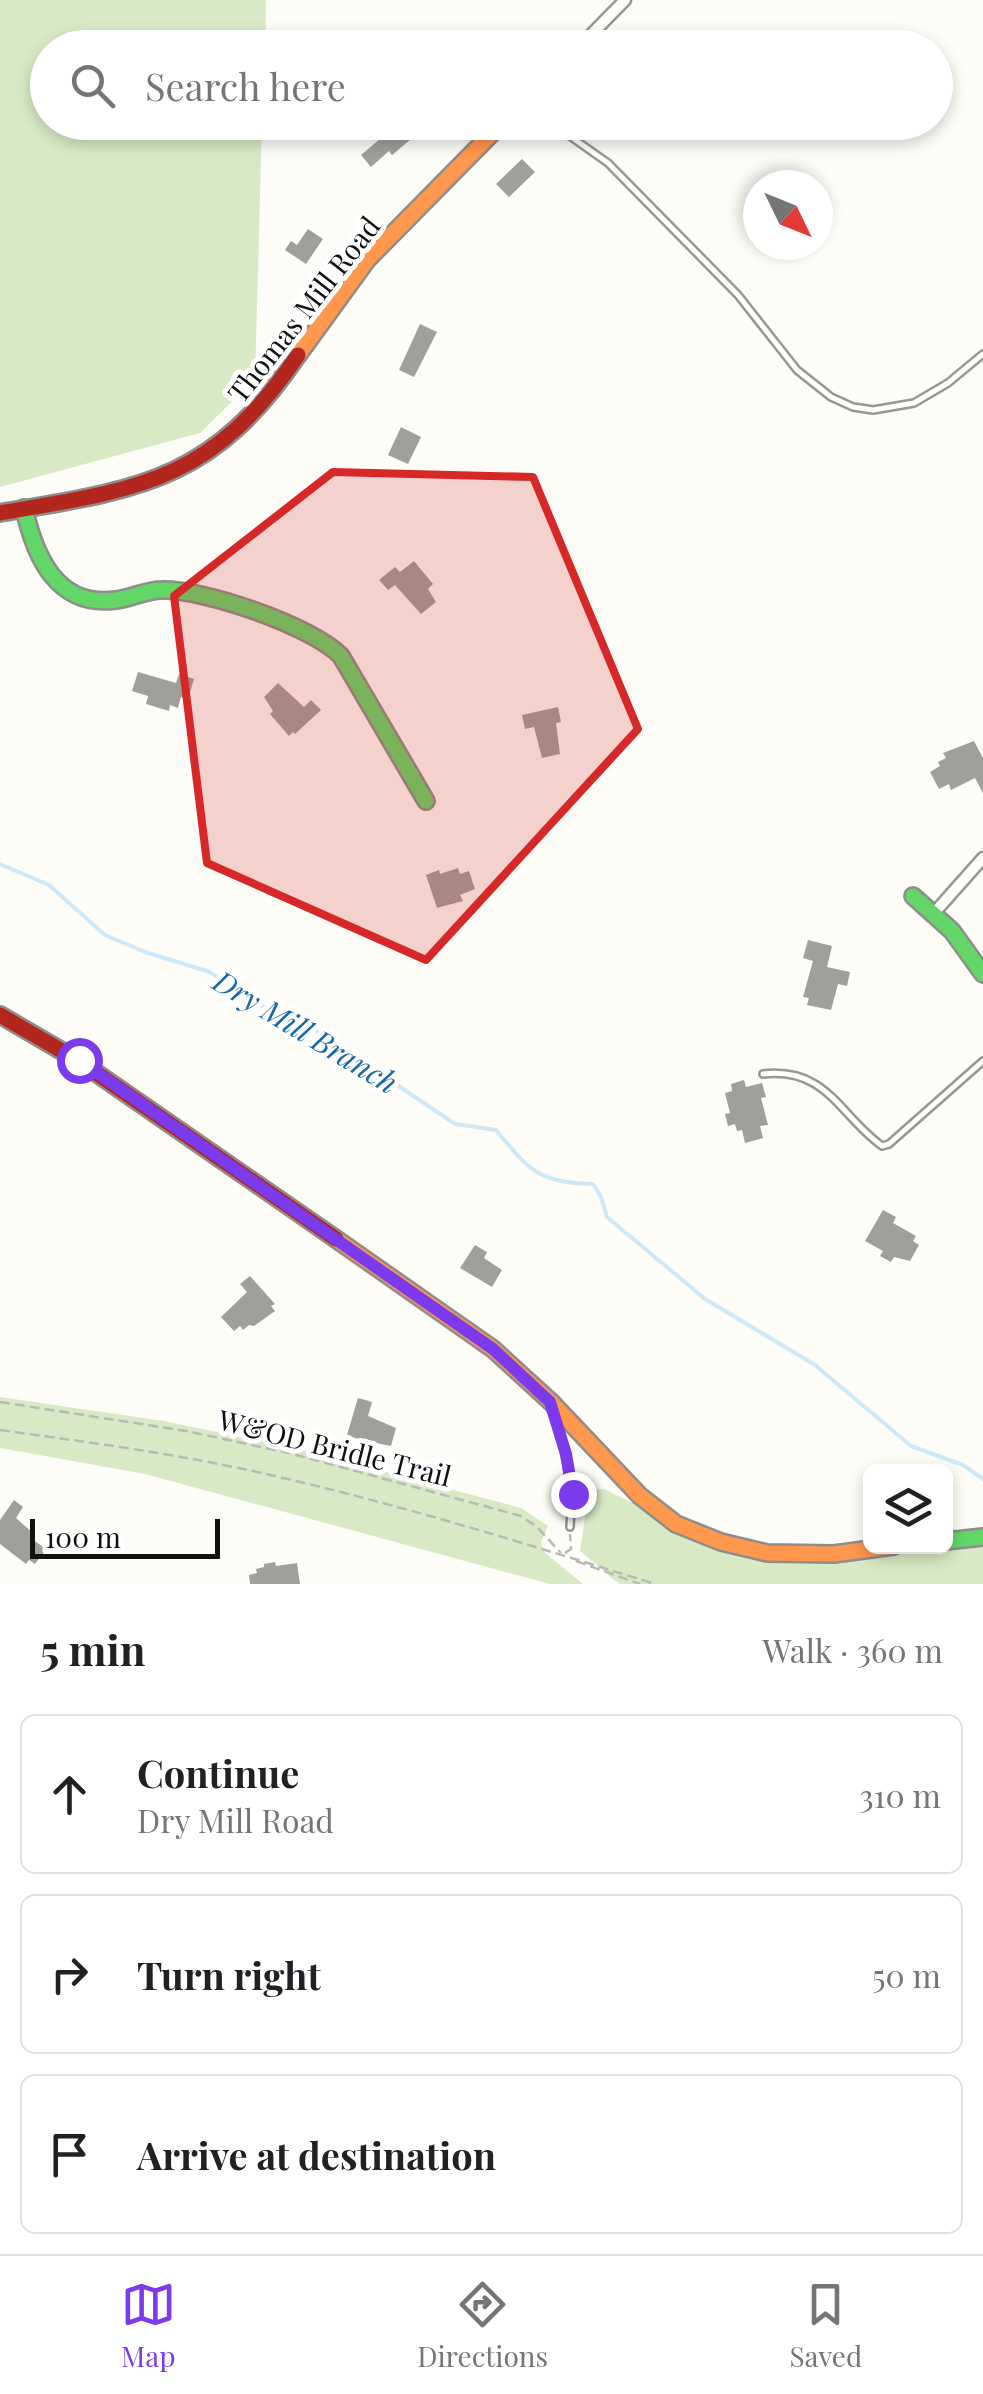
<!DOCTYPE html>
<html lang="en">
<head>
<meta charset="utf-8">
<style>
  :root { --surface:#fff; --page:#f2f2f2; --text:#202124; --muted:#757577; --line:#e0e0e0; --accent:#7c3aed }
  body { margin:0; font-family:"Playfair Display",serif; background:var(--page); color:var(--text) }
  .controls { position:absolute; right:30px; bottom:30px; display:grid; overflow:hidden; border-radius:15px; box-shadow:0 5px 15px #0003 }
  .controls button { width:90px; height:90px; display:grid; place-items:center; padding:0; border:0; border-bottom:2px solid var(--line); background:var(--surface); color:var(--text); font:50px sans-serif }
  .compass { position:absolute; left:743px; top:170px; width:90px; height:90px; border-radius:50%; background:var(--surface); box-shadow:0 5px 15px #0003; rotate:133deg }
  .scale { position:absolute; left:30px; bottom:25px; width:190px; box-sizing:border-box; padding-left:10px; border:5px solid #111; border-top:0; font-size:28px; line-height:35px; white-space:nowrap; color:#111; -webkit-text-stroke:8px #fff; paint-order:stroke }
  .stop { position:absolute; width:30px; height:30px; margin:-22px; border:8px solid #7c3aed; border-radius:50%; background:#fff }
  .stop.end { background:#7c3aed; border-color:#fff; box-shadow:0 2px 10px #0008 }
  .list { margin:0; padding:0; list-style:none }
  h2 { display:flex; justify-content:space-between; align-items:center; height:130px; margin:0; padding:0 40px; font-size:42px }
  h2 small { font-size:32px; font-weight:400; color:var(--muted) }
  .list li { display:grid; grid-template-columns:65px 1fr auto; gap:30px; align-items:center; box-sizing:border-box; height:160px; margin:0 20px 20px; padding:0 20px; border:2px solid var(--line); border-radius:15px }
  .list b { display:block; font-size:38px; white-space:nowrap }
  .list p { margin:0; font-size:32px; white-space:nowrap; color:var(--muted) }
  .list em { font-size:32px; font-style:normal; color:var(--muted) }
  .icon { flex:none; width:55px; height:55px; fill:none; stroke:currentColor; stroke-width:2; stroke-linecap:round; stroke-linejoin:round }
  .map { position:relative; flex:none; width:983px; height:1584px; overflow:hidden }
  .search { position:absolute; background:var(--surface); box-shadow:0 5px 15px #0003; left:30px; right:30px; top:30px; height:110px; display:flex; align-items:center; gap:25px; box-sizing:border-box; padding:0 35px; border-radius:55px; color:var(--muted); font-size:38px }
  .sheet { height:670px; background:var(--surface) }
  nav { display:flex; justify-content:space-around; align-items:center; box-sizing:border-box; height:140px; border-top:2px solid var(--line); background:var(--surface); font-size:28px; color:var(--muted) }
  nav a { display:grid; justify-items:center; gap:5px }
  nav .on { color:var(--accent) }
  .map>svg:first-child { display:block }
  .forest { fill:#d8eac5 }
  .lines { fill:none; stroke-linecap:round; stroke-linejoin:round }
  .stream { stroke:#cde8f7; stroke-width:4 }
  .building { fill:#a19f9c }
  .lane-casing { stroke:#979795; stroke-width:10 }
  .street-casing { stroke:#979795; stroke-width:15 }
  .fast-casing { stroke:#8e8d8b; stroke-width:20 }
  .slow-casing { stroke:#8e8d8b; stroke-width:20 }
  .jam-casing { stroke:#8e8d8b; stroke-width:20 }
  .path { stroke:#b9b9b8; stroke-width:2.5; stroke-dasharray:10 5; stroke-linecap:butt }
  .lane { stroke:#fffffe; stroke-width:5 }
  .street { stroke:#fffffe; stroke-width:10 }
  .fast { stroke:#63d668; stroke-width:15 }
  .slow { stroke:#ff974d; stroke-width:15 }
  .jam { stroke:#b3261e; stroke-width:15 }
  .route { stroke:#7c3aed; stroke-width:12 }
  .marked { fill:#d62828; fill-opacity:0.2; stroke:#d62828; stroke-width:8; stroke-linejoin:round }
  .labels { text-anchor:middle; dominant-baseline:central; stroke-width:10; stroke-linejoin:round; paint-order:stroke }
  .street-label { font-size:28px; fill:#111; stroke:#fff }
  .water-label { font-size:30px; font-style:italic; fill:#1768a6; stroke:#fff }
</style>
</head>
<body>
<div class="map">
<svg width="983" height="1584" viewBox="0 0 983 1584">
  <rect width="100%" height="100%" fill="#fdfcf7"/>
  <!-- forest -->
  <path class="forest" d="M0 0H266L265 47 48 48V122L262 123 255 379 200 433 0 487Z
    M0 1397 164 1421 295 1448 521 1508 548 1526 541 1542 544 1552 583 1584H550L145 1474 0 1448Z
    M604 1489 676 1524 767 1553 946 1546 983 1537V1584H619L580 1551 588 1497 594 1490Z"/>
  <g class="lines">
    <!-- stream -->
    <path class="stream" d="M0 864 49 885 105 935 145 952 210 972 247 999 317 1031 455 1124 496 1130C530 1171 537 1182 593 1184L601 1197 607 1217 705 1299 815 1365 911 1446 963 1465 983 1479"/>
  </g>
  <!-- building -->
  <path class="building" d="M400 122H406L416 135 392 155 389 151 371 167 361 155Z
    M522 159 535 172 509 197 496 184Z
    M308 229 323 239 306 264 285 250 291 241 297 245Z
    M420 324 437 332 414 377 399 370Z
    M401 427 421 437 408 464 388 455Z
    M414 561 433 584 428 589 436 602 421 614 395 585 388 590 379 580 395 567 400 572Z
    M138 672 176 683 179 674 194 679 188 699 181 697 178 708 170 705 169 711 146 704 148 696 132 691Z
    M278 683 304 707 311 700 321 710 295 734 293 732 289 736 270 714 273 711 264 697Z
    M558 707 561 722 556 723 560 754 542 758 534 727 525 729 522 715Z
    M974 741 983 758V793L975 778 951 790 949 784 939 789 930 772 940 766 938 762 946 758 943 753Z
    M458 868 460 874 469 871 475 889 460 895 463 901 437 908 426 875 439 870 440 874Z
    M808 940 832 946 827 967 850 972 847 986 838 984 831 1010 807 1005 809 998 803 997 813 961 803 958Z
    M744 1080 746 1087 762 1083 766 1097 761 1098 768 1125 760 1126 763 1138 745 1143 742 1130 737 1131 735 1124 728 1126 725 1114 730 1113 725 1093 732 1091 731 1084Z
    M883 1210 896 1217 893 1223 916 1236 913 1241 919 1245 910 1261 894 1257 891 1262 880 1256 883 1251 865 1241Z
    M475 1245 487 1252 484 1258 502 1270 492 1287 460 1268Z
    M250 1276 275 1304 271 1306 275 1311 254 1326 249 1325 243 1330 240 1326 234 1331 221 1317 247 1292 240 1284Z
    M358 1398 372 1402 368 1416 396 1428 391 1446 371 1442 368 1449 356 1446 358 1439 347 1435Z
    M14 1500 23 1507 16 1518 35 1535 32 1539 46 1549 35 1564 29 1560 26 1564 0 1544V1520Z
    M275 1562 276 1566 297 1563 300 1584H250L249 1575 257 1573 256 1569 264 1567V1564Z"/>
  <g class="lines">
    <defs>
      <path id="lane" d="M550 122 608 163 738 295 797 370 831 397 853 407 873 410 914 403 948 383 983 354
        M763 1074C827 1067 839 1115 882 1146L889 1144 983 1061
        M554 1413C566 1452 573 1486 570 1527"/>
      <path id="street" d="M578 48 625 0
        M935 912 983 858"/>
      <path id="fast" d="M24 508C35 557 57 608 116 600 132 598 146 590 162 590 204 589 312 626 341 656L426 801
        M913 896 952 931 983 974
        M946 1541 983 1537"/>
      <path id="slow" d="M298 355 367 260 503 122
        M336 1239 493 1349 551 1402 640 1496 676 1524 721 1542 767 1553 834 1554 894 1546"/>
      <path id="jam" d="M0 513C141 489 213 481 298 355
        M0 1015 79 1061 336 1239"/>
    </defs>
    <!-- lane casing -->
    <use href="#lane" class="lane-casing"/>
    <!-- street casing -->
    <use href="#street" class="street-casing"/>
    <!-- fast casing -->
    <use href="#fast" class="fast-casing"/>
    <!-- slow casing -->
    <use href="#slow" class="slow-casing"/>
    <!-- jam casing -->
    <use href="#jam" class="jam-casing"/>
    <!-- path -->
    <path class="path" d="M0 1402 186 1431 289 1453 521 1516 537 1527 561 1553
      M0 1430C86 1442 172 1453 257 1472 392 1502 524 1543 655 1584
      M565 1553 571 1549 570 1534
      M576 1561 640 1584"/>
    <!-- lane -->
    <use href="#lane" class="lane"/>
    <!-- street -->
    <use href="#street" class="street"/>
    <!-- fast -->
    <use href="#fast" class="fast"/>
    <!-- slow -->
    <use href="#slow" class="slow"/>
    <!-- jam -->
    <use href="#jam" class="jam"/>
  </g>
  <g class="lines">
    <!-- route -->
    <path class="route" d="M79 1060 493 1349 550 1402 566 1454 573 1494"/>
  </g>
  <!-- marked area -->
  <path class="marked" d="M333 472 533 477 638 729 426 960 207 863 174 596Z"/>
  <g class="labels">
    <!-- street labels -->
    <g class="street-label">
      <text transform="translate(303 309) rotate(-52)">Thomas Mill Road</text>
      <text transform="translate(335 1447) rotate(14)">W&amp;OD Bridle Trail</text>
    </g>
    <!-- water labels -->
    <g class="water-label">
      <text transform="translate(306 1031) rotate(31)">Dry Mill Branch</text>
    </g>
  </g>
</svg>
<div class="controls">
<button><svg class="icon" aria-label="layers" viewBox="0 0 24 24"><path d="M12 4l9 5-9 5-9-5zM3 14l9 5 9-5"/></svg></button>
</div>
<svg class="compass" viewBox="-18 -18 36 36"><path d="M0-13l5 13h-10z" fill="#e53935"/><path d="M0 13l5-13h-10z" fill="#757577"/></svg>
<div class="scale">100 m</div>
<div class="stop" style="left:79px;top:1060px"></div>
<div class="stop end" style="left:573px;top:1494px"></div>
<div class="search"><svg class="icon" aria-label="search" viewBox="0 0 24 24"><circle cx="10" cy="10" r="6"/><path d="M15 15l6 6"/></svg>Search here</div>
</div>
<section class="sheet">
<h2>5 min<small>Walk · 360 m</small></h2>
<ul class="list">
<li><svg class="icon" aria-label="ahead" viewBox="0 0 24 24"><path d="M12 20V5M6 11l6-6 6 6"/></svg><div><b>Continue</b><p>Dry Mill Road</p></div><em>310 m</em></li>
<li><svg class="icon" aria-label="right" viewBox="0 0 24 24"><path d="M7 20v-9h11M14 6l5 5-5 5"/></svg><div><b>Turn right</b></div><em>50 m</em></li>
<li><svg class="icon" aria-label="arrive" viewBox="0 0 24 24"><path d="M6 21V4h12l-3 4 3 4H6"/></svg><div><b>Arrive at destination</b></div></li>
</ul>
</section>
<nav>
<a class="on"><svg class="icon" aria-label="map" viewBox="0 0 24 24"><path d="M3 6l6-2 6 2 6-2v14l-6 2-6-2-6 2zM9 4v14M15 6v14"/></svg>Map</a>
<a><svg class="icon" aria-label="directions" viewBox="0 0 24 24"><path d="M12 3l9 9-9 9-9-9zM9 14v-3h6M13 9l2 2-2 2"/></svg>Directions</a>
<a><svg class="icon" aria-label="saved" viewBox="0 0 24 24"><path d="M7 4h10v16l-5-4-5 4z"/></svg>Saved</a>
</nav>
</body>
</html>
